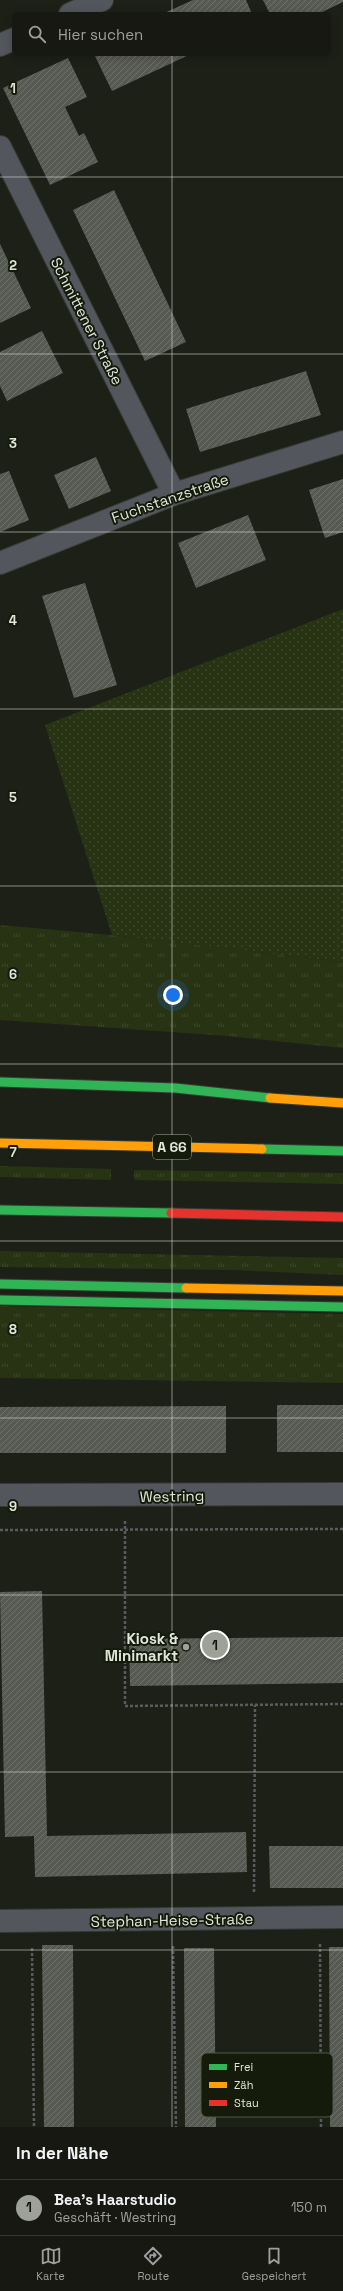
<!DOCTYPE html>
<html lang="de">
<head>
<meta charset="utf-8">
<style>
  :root { --surface:#161811; --page:#1f211a; --text:#f1f3f6; --muted:#9ea09f; --line:#353731; --accent:#9da197 }
  body { margin:0; font-family:"Space Grotesk",sans-serif; background:var(--page); color:var(--text) }
  .you { position:absolute; left:173px; top:995px; width:14px; height:14px; margin:-10px; border:3px solid #fff; border-radius:50%; background:#1a73e8; box-shadow:0 0 0 6px #1a73e833 }
  .badge { display:grid; place-items:center; width:26px; height:26px; border-radius:50%; background:var(--accent); color:#111; font-size:13px; font-weight:700 }
  .pin { position:absolute; translate:-50% -50%; border:2px solid #fff; box-shadow:0 1px 4px #0006 }
  .list { margin:0; padding:0; list-style:none }
  h2 { display:flex; justify-content:space-between; align-items:center; height:52px; margin:0; padding:0 16px; font-size:17px }
  h2 small { font-size:13px; font-weight:400; color:var(--muted) }
  .list li { display:grid; grid-template-columns:26px 1fr auto; gap:12px; align-items:center; box-sizing:border-box; height:56px; padding:0 16px; border-top:1px solid var(--line) }
  .list b { display:block; font-size:15px; white-space:nowrap }
  .list p { margin:0; font-size:13px; white-space:nowrap; color:var(--muted) }
  .list em { font-size:13px; font-style:normal; color:var(--muted) }
  .icon { flex:none; width:22px; height:22px; fill:none; stroke:currentColor; stroke-width:2; stroke-linecap:round; stroke-linejoin:round }
  .map { position:relative; flex:none; width:343px; height:2127px; overflow:hidden }
  .search { position:absolute; background:var(--surface); box-shadow:0 2px 10px #0003; left:12px; right:12px; top:12px; height:44px; display:flex; align-items:center; gap:10px; box-sizing:border-box; padding:0 14px; border-radius:6px; color:var(--muted); font-size:15px }
  .sheet { height:108px; background:var(--surface) }
  nav { display:flex; justify-content:space-around; align-items:center; box-sizing:border-box; height:56px; border-top:1px solid var(--line); background:var(--surface); font-size:11px; color:var(--muted) }
  nav a { display:grid; justify-items:center; gap:2px }
  nav .on { color:var(--accent) }
  .map>svg:first-child { display:block }
  .grass { fill:url(#grass-tufts) }
  .garden { fill:url(#garden-dots) }
  .building { fill:url(#building-hatch) }
  .lines { fill:none; stroke-linecap:round; stroke-linejoin:round }
  .street-casing { stroke:#383b33; stroke-width:24 }
  .fast-casing { stroke:#383b33; stroke-width:11 }
  .slow-casing { stroke:#383b33; stroke-width:11 }
  .jam-casing { stroke:#383b33; stroke-width:11 }
  .path { stroke:#595c5f; stroke-width:2.5; stroke-dasharray:3 2; stroke-linecap:butt }
  .street { stroke:#54565d; stroke-width:22 }
  .fast { stroke:#30b455; stroke-width:9 }
  .slow { stroke:#ff9f0a; stroke-width:9 }
  .jam { stroke:#e5322d; stroke-width:9 }
  .grid { fill:none; stroke:#e2e7dc; stroke-width:1; stroke-opacity:0.55 }
  .poi-dot { fill:#9da197; stroke:#141b0a; stroke-width:1.5 }
  .labels { text-anchor:middle; dominant-baseline:central; stroke-width:4; stroke-linejoin:round; paint-order:stroke }
  .shield { fill:#141b0a; stroke:#a4aa9d; stroke-width:1 }
  .shield-label { font-size:14px; font-weight:bold; fill:#e2e7dc }
  .street-label { font-size:15px; fill:#e2e7dc; stroke:#141b0a }
  .poi-label { font-size:15px; font-weight:bold; fill:#e2e7dc; stroke:#141b0a; text-anchor:end }
  .key { fill:#141b0a; stroke:#525849; stroke-width:1 }
  .key-label { font-size:11px; fill:#e2e7dc }
  .grid-label { font-size:13px; text-anchor:middle; font-weight:bold; fill:#e2e7dc; stroke:#141b0a; stroke-width:4; stroke-linejoin:round; paint-order:stroke }
</style>
</head>
<body>
<div class="map">
<svg width="343" height="2127" viewBox="0 0 343 2127">
  <defs>
    <pattern id="grass-tufts" width="24" height="20" patternUnits="userSpaceOnUse"><rect width="24" height="20" fill="#283314"/><path d="M3 7l-1-3M5 7V3M7 7l1-3M15 17l-1-3M17 17v-4M19 17l1-3" fill="none" stroke="#3d472a"/></pattern>
    <pattern id="garden-dots" width="8" height="8" patternUnits="userSpaceOnUse"><rect width="8" height="8" fill="#283314"/><path d="M2 2h.1M6 6h.1" fill="none" stroke="#3d472a" stroke-width="1.8" stroke-linecap="round"/></pattern>
    <pattern id="building-hatch" width="6" height="6" patternUnits="userSpaceOnUse"><rect width="6" height="6" fill="#575a52"/><path d="M-1 1l2-2M0 6l6-6M5 7l2-2" fill="none" stroke="#6f726a"/></pattern>
  </defs>
  <rect width="100%" height="100%" fill="#1d2017"/>
  <!-- grass -->
  <path class="grass" d="M0 925 112 935 343 962V1048L228 1036 0 1020Z
    M0 1166 111 1169V1180L0 1177Z
    M134 1170 343 1173V1184L134 1180Z
    M0 1251 343 1258V1275L233 1270 0 1267Z
    M0 1306 343 1314V1383L0 1378Z"/>
  <!-- garden -->
  <path class="garden" d="M343 609V962L112 935 45 725Z"/>
  <!-- building -->
  <path class="building" d="M193 0H246L252 14H162Z
    M263 0H343V2L318 14H270Z
    M94 54H191L112 91Z
    M68 58 87 97 65 107 79 136 84 133 98 162 50 185 3 88Z
    M114 190 186 342 145 361 73 210Z
    M0 244 31 308 0 323Z
    M42 331 63 373 7 401 0 386V352Z
    M306 371 321 415 200 452 186 409Z
    M96 457 111 491 69 509 54 475Z
    M9 471 29 520 0 532V474Z
    M343 479V532L325 538 309 490Z
    M248 515 266 560 196 588 178 543Z
    M85 583 117 685 74 698 42 596Z
    M277 1405H343V1452H277Z
    M226 1406V1453H0V1407Z
    M42 1591 47 1836 246 1832 247 1872 35 1877 34 1836 5 1837 0 1592Z
    M343 1637V1683L130 1686 129 1639Z
    M269 1846H343V1888H270Z
    M42 1945H73L74 2127H44Z
    M329 1947H343V2127H330Z
    M184 1948H214L216 2127H185Z"/>
  <g class="lines">
    <defs>
      <path id="street" d="M70 14 102 0
        M0 45 14 39
        M0 147 174 494
        M0 563 174 494 343 442
        M0 1495 343 1494
        M0 1921 343 1917"/>
      <path id="fast" d="M0 1082 175 1088 270 1098
        M262 1149 343 1151
        M0 1210 171 1213
        M0 1284 186 1288
        M0 1300 343 1307"/>
      <path id="slow" d="M270 1098 343 1103
        M0 1143 262 1149
        M186 1288 343 1291"/>
      <path id="jam" d="M171 1213 343 1217"/>
    </defs>
    <!-- street casing -->
    <use href="#street" class="street-casing"/>
    <!-- fast casing -->
    <use href="#fast" class="fast-casing"/>
    <!-- slow casing -->
    <use href="#slow" class="slow-casing"/>
    <!-- jam casing -->
    <use href="#jam" class="jam-casing"/>
    <!-- path -->
    <path class="path" d="M125 1521V1706L343 1704
      M0 1530 343 1529
      M254 1892 255 1705
      M320 1944 321 2127
      M173 1946 176 2127
      M32 1948 34 2127"/>
    <!-- street -->
    <use href="#street" class="street"/>
    <!-- fast -->
    <use href="#fast" class="fast"/>
    <!-- slow -->
    <use href="#slow" class="slow"/>
    <!-- jam -->
    <use href="#jam" class="jam"/>
  </g>
  <!-- grid -->
  <path class="grid" d="M172 0V14M172 54V2127M0 177H343M0 354H343M0 532H343M0 709H343M0 886H343M0 1064H343M0 1241H343M0 1418H343M0 1595H343M0 1772H343M0 1950H343"/>
  <!-- markers -->
  <circle class="poi-dot" cx="186" cy="1647" r="4"/>
  <g class="labels">
    <!-- shield labels -->
    <rect class="shield" x="153" y="1135" width="38" height="24" rx="3"/>
    <g class="shield-label">
      <text x="172" y="1147">A 66</text>
    </g>
    <!-- street labels -->
    <g class="street-label">
      <text transform="translate(87 321) rotate(63)">Schmittener Straße</text>
      <text transform="translate(170 498) rotate(-19)">Fuchstanzstraße</text>
      <text transform="translate(172 1496) rotate(-1)">Westring</text>
      <text transform="translate(172 1920) rotate(-1)">Stephan-Heise-Straße</text>
    </g>
    <!-- poi labels -->
    <g class="poi-label">
      <text x="178" y="1638">Kiosk &amp;<tspan x="178" dy="17">Minimarkt</tspan></text>
    </g>
  </g>
  <!-- legend -->
  <rect x="201" y="2053" width="132" height="64" rx="6" class="key"/>
  <rect x="209" y="2064" width="18" height="6" fill="#30b455"/>
  <rect x="209" y="2082" width="18" height="6" fill="#ff9f0a"/>
  <rect x="209" y="2100" width="18" height="6" fill="#e5322d"/>
  <g class="key-label">
    <text x="234" y="2071">Frei</text>
    <text x="234" y="2089">Zäh</text>
    <text x="234" y="2107">Stau</text>
  </g>
  <g class="grid-label">
    <text x="13" y="93">1</text>
    <text x="13" y="270">2</text>
    <text x="13" y="448">3</text>
    <text x="13" y="625">4</text>
    <text x="13" y="802">5</text>
    <text x="13" y="979">6</text>
    <text x="13" y="1157">7</text>
    <text x="13" y="1334">8</text>
    <text x="13" y="1511">9</text>
  </g>
</svg>
<div class="you"></div>
<div class="pin badge" style="left:215px;top:1645px">1</div>
<div class="search"><svg class="icon" aria-label="search" viewBox="0 0 24 24"><circle cx="10" cy="10" r="6"/><path d="M15 15l6 6"/></svg>Hier suchen</div>
</div>
<section class="sheet">
<h2>In der Nähe<small></small></h2>
<ul class="list">
<li><span class="badge">1</span><div><b>Bea's Haarstudio</b><p>Geschäft · Westring</p></div><em>150 m</em></li>
</ul>
</section>
<nav>
<a class="on"><svg class="icon" aria-label="map" viewBox="0 0 24 24"><path d="M3 6l6-2 6 2 6-2v14l-6 2-6-2-6 2zM9 4v14M15 6v14"/></svg>Karte</a>
<a><svg class="icon" aria-label="directions" viewBox="0 0 24 24"><path d="M12 3l9 9-9 9-9-9zM9 14v-3h6M13 9l2 2-2 2"/></svg>Route</a>
<a><svg class="icon" aria-label="saved" viewBox="0 0 24 24"><path d="M7 4h10v16l-5-4-5 4z"/></svg>Gespeichert</a>
</nav>
</body>
</html>
